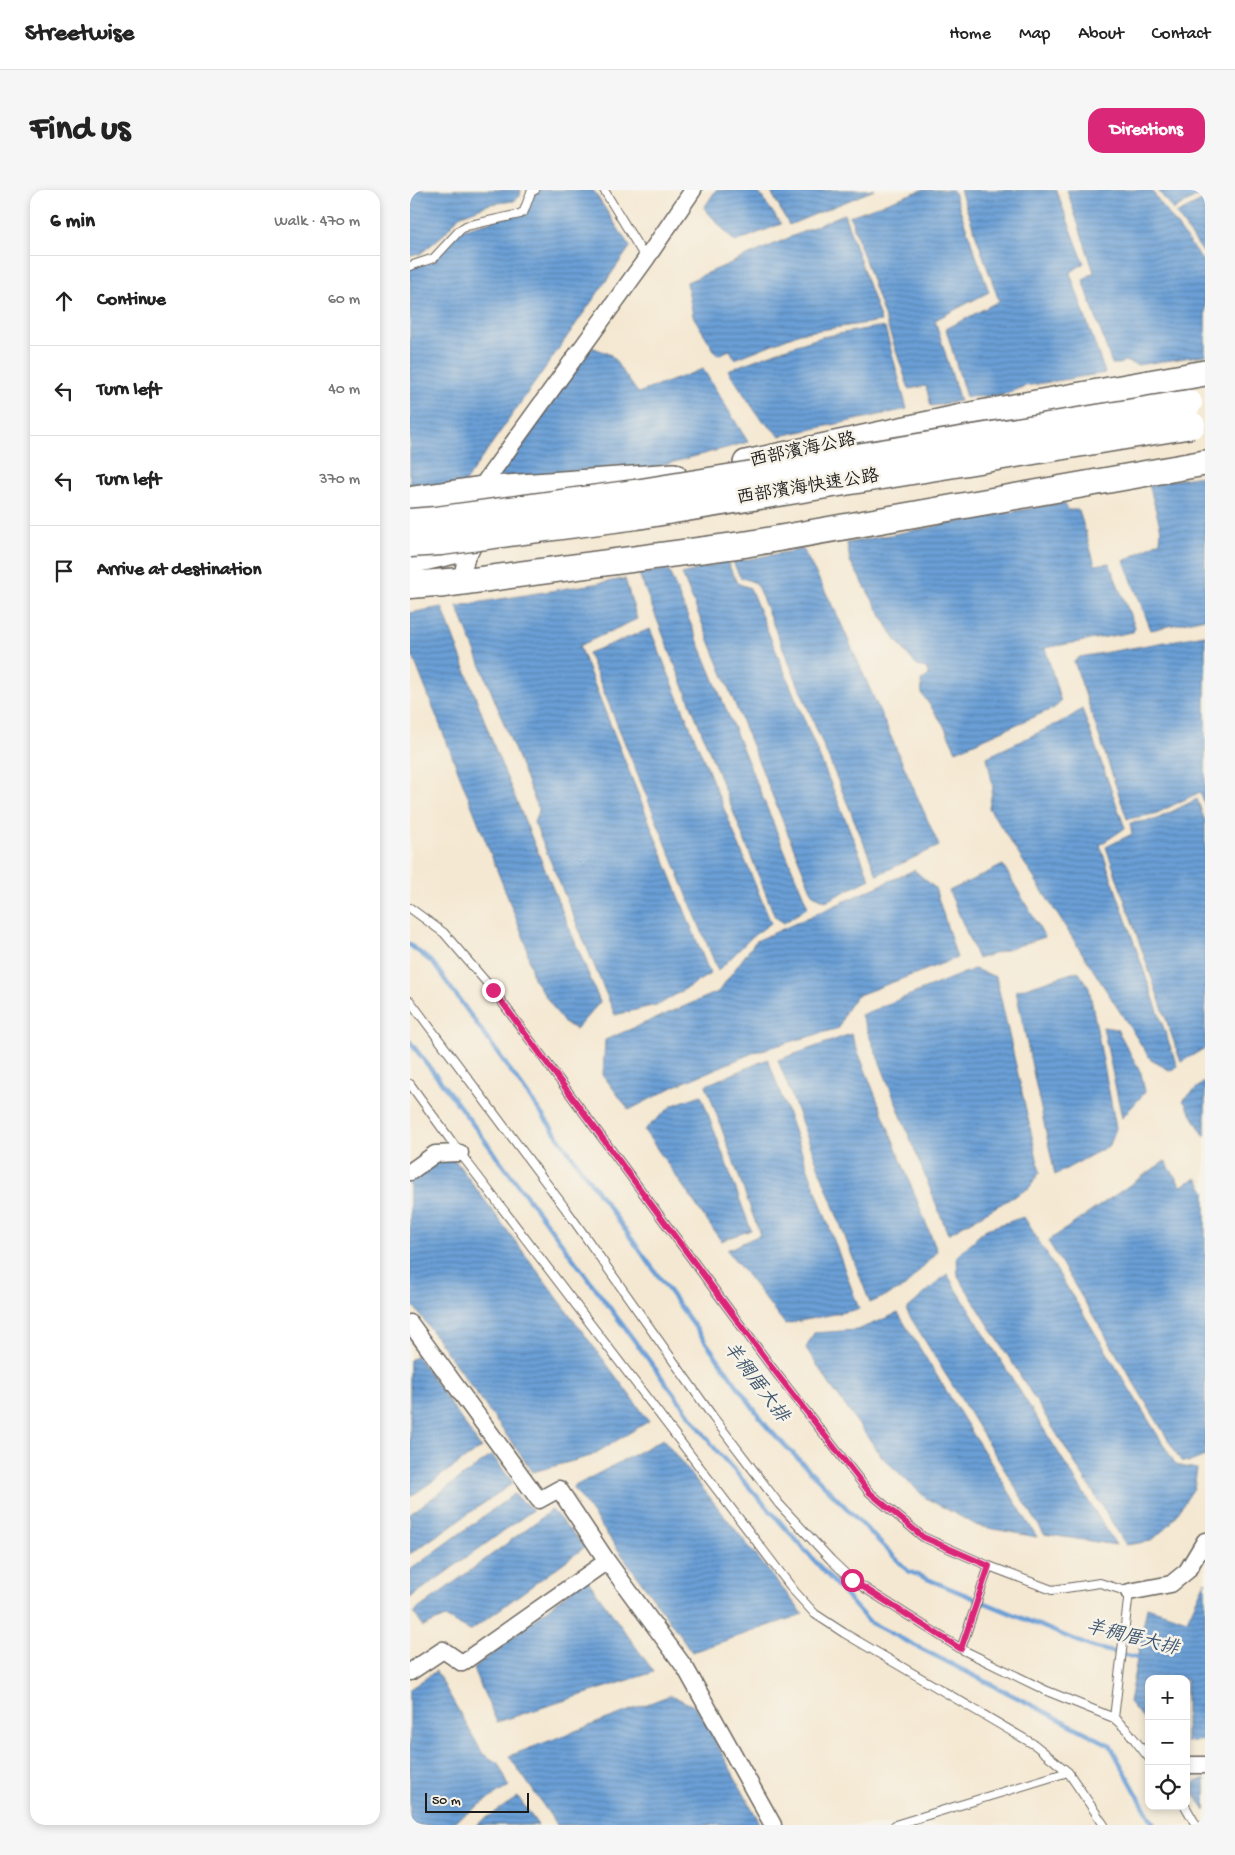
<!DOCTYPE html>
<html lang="en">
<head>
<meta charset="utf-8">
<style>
  :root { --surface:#fff; --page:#f6f6f6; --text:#222; --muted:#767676; --line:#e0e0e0; --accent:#db2777 }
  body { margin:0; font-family:"Gochi Hand","LXGW WenKai TC",sans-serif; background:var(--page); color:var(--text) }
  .controls { position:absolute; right:15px; bottom:15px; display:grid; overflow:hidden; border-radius:10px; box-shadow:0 2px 8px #0003 }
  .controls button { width:45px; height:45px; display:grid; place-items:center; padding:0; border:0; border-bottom:1px solid var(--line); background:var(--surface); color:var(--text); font:25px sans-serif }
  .scale { position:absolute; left:15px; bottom:12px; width:104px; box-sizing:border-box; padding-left:5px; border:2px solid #1c1c1c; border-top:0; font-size:14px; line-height:18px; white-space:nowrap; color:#1c1c1c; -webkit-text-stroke:4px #f7f3e8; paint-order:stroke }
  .stop { position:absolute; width:15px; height:15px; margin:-11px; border:4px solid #db2777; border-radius:50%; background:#fff }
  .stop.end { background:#db2777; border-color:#fff; box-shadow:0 1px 5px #0008 }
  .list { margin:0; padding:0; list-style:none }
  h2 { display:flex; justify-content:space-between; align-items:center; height:65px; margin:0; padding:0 20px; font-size:21px }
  h2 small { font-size:16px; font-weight:400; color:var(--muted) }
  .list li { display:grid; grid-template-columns:32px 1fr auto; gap:15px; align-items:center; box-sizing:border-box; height:90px; padding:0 20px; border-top:1px solid var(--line) }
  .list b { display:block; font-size:19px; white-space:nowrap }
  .list em { font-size:16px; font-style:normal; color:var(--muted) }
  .icon { flex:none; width:28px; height:28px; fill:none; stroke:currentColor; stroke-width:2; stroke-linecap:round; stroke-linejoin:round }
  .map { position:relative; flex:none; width:795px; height:1635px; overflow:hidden; border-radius:15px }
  header { display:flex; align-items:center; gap:30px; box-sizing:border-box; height:70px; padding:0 25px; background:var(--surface); border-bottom:1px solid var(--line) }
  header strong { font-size:24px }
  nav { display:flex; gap:28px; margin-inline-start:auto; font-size:18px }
  .intro { display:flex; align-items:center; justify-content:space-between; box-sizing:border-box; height:120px; padding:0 30px }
  h1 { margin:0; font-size:35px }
  .button { padding:12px 22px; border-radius:15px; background:var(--accent); color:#fff; font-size:18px; font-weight:700 }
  main { display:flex; gap:30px; padding:0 30px }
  aside { flex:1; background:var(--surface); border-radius:15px; box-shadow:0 2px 8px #0003 }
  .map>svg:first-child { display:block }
  .water { fill:url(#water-rules); stroke:#435e79 }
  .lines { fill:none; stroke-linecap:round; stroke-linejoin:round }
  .stream { stroke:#6a9fd6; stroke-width:4.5 }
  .service-casing { stroke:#68635c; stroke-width:10 }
  .minor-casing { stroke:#68635c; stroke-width:19 }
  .primary-casing { stroke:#68635c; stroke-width:28 }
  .trunk-casing { stroke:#68635c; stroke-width:29 }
  .service { stroke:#fff; stroke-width:8 }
  .minor { stroke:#fff; stroke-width:16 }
  .primary { stroke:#fff; stroke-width:25 }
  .trunk { stroke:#fff; stroke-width:26 }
  .trunk-bridge-casing { stroke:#68635c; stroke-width:29; stroke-linecap:butt }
  .trunk-bridge { stroke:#fff; stroke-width:26 }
  .route { stroke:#db2777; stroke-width:6 }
  .labels { text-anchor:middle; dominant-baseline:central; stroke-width:5; stroke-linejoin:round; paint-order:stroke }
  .street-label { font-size:18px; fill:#1c1c1c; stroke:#f7f3e8 }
  .water-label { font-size:19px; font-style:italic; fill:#3f5770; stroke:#f7f3e8 }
</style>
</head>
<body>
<header>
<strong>Streetwise</strong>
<nav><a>Home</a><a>Map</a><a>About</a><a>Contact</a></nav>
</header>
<div class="intro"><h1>Find us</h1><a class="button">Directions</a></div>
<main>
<aside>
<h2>6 min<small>Walk · 470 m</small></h2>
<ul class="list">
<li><svg class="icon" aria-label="ahead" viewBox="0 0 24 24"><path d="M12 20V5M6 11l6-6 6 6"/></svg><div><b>Continue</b></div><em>60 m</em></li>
<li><svg class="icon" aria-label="left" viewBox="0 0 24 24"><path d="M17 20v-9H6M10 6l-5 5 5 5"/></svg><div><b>Turn left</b></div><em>40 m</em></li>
<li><svg class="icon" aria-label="left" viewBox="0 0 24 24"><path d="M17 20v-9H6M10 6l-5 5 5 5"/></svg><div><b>Turn left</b></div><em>370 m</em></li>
<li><svg class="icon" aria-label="arrive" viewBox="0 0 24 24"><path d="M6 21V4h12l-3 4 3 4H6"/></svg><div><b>Arrive at destination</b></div></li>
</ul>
</aside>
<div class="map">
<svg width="795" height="1635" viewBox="0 0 795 1635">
  <defs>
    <pattern id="water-rules" width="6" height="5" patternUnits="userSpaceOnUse" patternTransform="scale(1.25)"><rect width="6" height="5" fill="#6a9fd6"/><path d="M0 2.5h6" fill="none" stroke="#5681ad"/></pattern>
  </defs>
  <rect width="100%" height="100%" fill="#f7f3e8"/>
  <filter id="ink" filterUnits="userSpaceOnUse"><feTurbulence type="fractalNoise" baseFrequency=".02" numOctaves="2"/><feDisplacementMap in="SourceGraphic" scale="10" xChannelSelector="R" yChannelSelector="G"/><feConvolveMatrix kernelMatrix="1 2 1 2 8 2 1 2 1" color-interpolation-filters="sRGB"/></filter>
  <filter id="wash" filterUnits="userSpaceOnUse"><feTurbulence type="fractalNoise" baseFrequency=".0096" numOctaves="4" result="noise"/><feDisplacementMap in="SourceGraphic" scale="20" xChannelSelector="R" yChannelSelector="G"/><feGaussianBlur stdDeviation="1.12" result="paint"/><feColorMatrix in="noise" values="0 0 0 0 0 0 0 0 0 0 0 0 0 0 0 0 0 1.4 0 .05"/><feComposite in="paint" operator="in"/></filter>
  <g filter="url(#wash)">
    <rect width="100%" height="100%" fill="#f4e8d2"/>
    <!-- water -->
    <path class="water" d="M0 0H111L110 6 104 11 80 14 49 26 34 44 10 64 0 66Z
      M123 0H183L220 57 50 299 0 303V77L23 72 47 41 116 21Z
      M306 0H347L371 34 325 52 294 18Z
      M360 0H464L379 35Z
      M512 0H543L579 102 525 130 550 211 521 216 516 196 499 199 440 26Z
      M550 0H646L674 73 660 83 695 183 615 196 590 206 556 207 536 139 589 111Z
      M657 0H741L795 74V165L727 175 714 171 710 174H702L673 90 684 82Z
      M748 0H795V2L763 20Z
      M795 9V65L766 24Z
      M434 24 471 131 390 143 325 169 320 160 307 165 283 126 277 92Z
      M467 137 475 138 497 219 370 246 349 227 318 180 374 159 412 147Z
      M182 157 201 165 228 203 293 179 338 252 249 276 81 297Z
      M791 286 795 296V428L741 440 714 371 750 351 751 340 739 294Z
      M654 312 658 320H669L685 375 699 373 725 437 723 442 635 458 651 512 644 518 546 561 533 534 512 504 511 491 519 485 516 478 507 476 485 449 440 371 437 353Z
      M393 359 426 422 529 656 467 685 346 393 330 387 323 372Z
      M317 371 327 393 340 398 460 689 416 711 403 705 272 384Z
      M258 379 398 717 374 733 365 727 229 384Z
      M215 389 227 429 169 456 300 784 250 814 205 825 124 632 129 621 47 416Z
      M32 417 87 564 190 812 166 839 154 833 123 788 115 751 0 459V423Z
      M240 439 361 733 343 746 308 781 178 463Z
      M795 445V615L790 602 745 624 717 629 664 471 670 467Z
      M672 519 715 638 690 655 767 876 761 881 741 870 579 618 583 597 577 567 657 529Z
      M787 609 795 631V858L771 872 696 657 722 644 720 633 745 630Z
      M593 675 635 747 568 769 539 701Z
      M504 680 525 698 547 768 446 806 435 822 429 838 345 862 265 896 219 920 193 885 195 850 308 802 346 751Z
      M564 779 586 787 630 982 619 998 538 1044 451 825Z
      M668 781 679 798 706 938 700 955 645 985 606 801Z
      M693 837 707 839 731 883 735 902 712 928Z
      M441 844 527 1061 495 1097 460 1113 368 870Z
      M358 869 449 1119 375 1134 317 1060 350 1045 296 895Z
      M795 891V947L773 910Z
      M291 905 341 1040 311 1051 234 940 263 915Z
      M25 968 44 969 239 1231 181 1266 123 1282 0 1111V987Z
      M755 971 771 996 787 988 795 1001V1266L780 1272 771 1271 638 1051Z
      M614 1027 766 1275 787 1279 784 1298 760 1334 741 1351 716 1355 548 1086 547 1066 576 1039Z
      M537 1084 706 1355 634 1344 496 1120Z
      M488 1123 627 1347 568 1336 516 1308 473 1268 420 1195 396 1158 404 1143 447 1140Z
      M7 1166 71 1258 0 1307V1170Z
      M253 1249 393 1424 282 1462 163 1297Z
      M82 1265 103 1293 0 1364V1324Z
      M104 1304 123 1320 0 1408V1380Z
      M142 1320 175 1357 60 1441 35 1427 13 1437 4 1422Z
      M176 1388 244 1482 87 1532 63 1479Z
      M795 1391V1550L776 1552V1489H739V1536L719 1512 737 1417 777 1430Z
      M26 1481 73 1564 88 1573 99 1596 39 1635H0V1499Z
      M261 1505 287 1518 351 1635H147L99 1566Z
      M795 1588V1621L779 1595Z
      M108 1607 128 1635H66Z"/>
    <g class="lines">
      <!-- stream -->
      <path class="stream" d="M0 755 23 773 357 1237 498 1381 682 1457 733 1469
        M0 852 41 905 306 1260 459 1432 700 1555 744 1635"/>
    </g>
  </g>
  <g filter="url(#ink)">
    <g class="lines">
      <defs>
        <path id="service" d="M194 0 236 69
          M0 76 24 68 50 40 56 36 110 24 114 21 121 2 125 0
          M0 718 34 743 83 800 360 1175 459 1302 513 1347 579 1376 642 1400 690 1393 719 1402 704 1528
          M0 811 155 1018 303 1227 369 1314 421 1370 442 1390 551 1459 637 1501 704 1528 717 1540 739 1568
          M0 894 50 963 385 1402 405 1424 434 1443 625 1555 658 1582 694 1635
          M551 1459 579 1376
          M775 1616 786 1635
          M485 1635 658 1582"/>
        <path id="minor" d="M68 304 69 300 236 69 283 0
          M51 391 60 351
          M0 982 25 964 50 963
          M0 1133 129 1310 149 1299 197 1371 276 1479 363 1635
          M719 1402 761 1394 777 1381 795 1351
          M0 1482 33 1460 52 1473 197 1371
          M776 1575H795"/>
        <path id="primary" d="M336 273 571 223 795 183
          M69 300 264 286
          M0 371 57 358
          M30 395 337 354 795 273"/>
        <path id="trunk" d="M0 310 69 300
          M0 395 51 391"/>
      </defs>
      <!-- service casing -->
      <use href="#service" class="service-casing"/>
      <!-- minor casing -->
      <use href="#minor" class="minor-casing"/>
      <!-- primary casing -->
      <use href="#primary" class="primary-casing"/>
      <!-- trunk casing -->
      <use href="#trunk" class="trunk-casing"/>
      <!-- service -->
      <use href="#service" class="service"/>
      <!-- minor -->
      <use href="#minor" class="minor"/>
      <!-- primary -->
      <use href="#primary" class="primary"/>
      <!-- trunk -->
      <use href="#trunk" class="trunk"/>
      <defs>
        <path id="trunk-bridge" d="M0 332 26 330 225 303 779 213
          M0 354 31 352 227 326 782 235"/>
      </defs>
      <!-- trunk-bridge casing -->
      <use href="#trunk-bridge" class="trunk-bridge-casing"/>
      <!-- trunk-bridge -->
      <use href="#trunk-bridge" class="trunk-bridge"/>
    </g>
  </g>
  <g class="lines" filter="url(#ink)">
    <!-- route -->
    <path class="route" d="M83 800 360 1175 459 1302 513 1347 579 1376 551 1459 442 1390"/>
  </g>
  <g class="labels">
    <!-- street labels -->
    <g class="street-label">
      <text transform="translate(393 261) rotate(-12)">西部濱海公路</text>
      <text transform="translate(398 298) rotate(-9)">西部濱海快速公路</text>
    </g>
    <!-- water labels -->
    <g class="water-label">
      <text transform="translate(345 1193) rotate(53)">羊稠厝大排</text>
      <text transform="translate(722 1449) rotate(14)">羊稠厝大排</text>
    </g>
  </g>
</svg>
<div class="controls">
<button>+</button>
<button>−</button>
<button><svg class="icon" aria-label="locate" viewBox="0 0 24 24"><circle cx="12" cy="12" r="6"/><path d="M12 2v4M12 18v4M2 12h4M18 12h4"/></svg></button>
</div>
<div class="scale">50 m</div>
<div class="stop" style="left:442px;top:1390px"></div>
<div class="stop end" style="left:83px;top:800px"></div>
</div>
</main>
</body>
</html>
